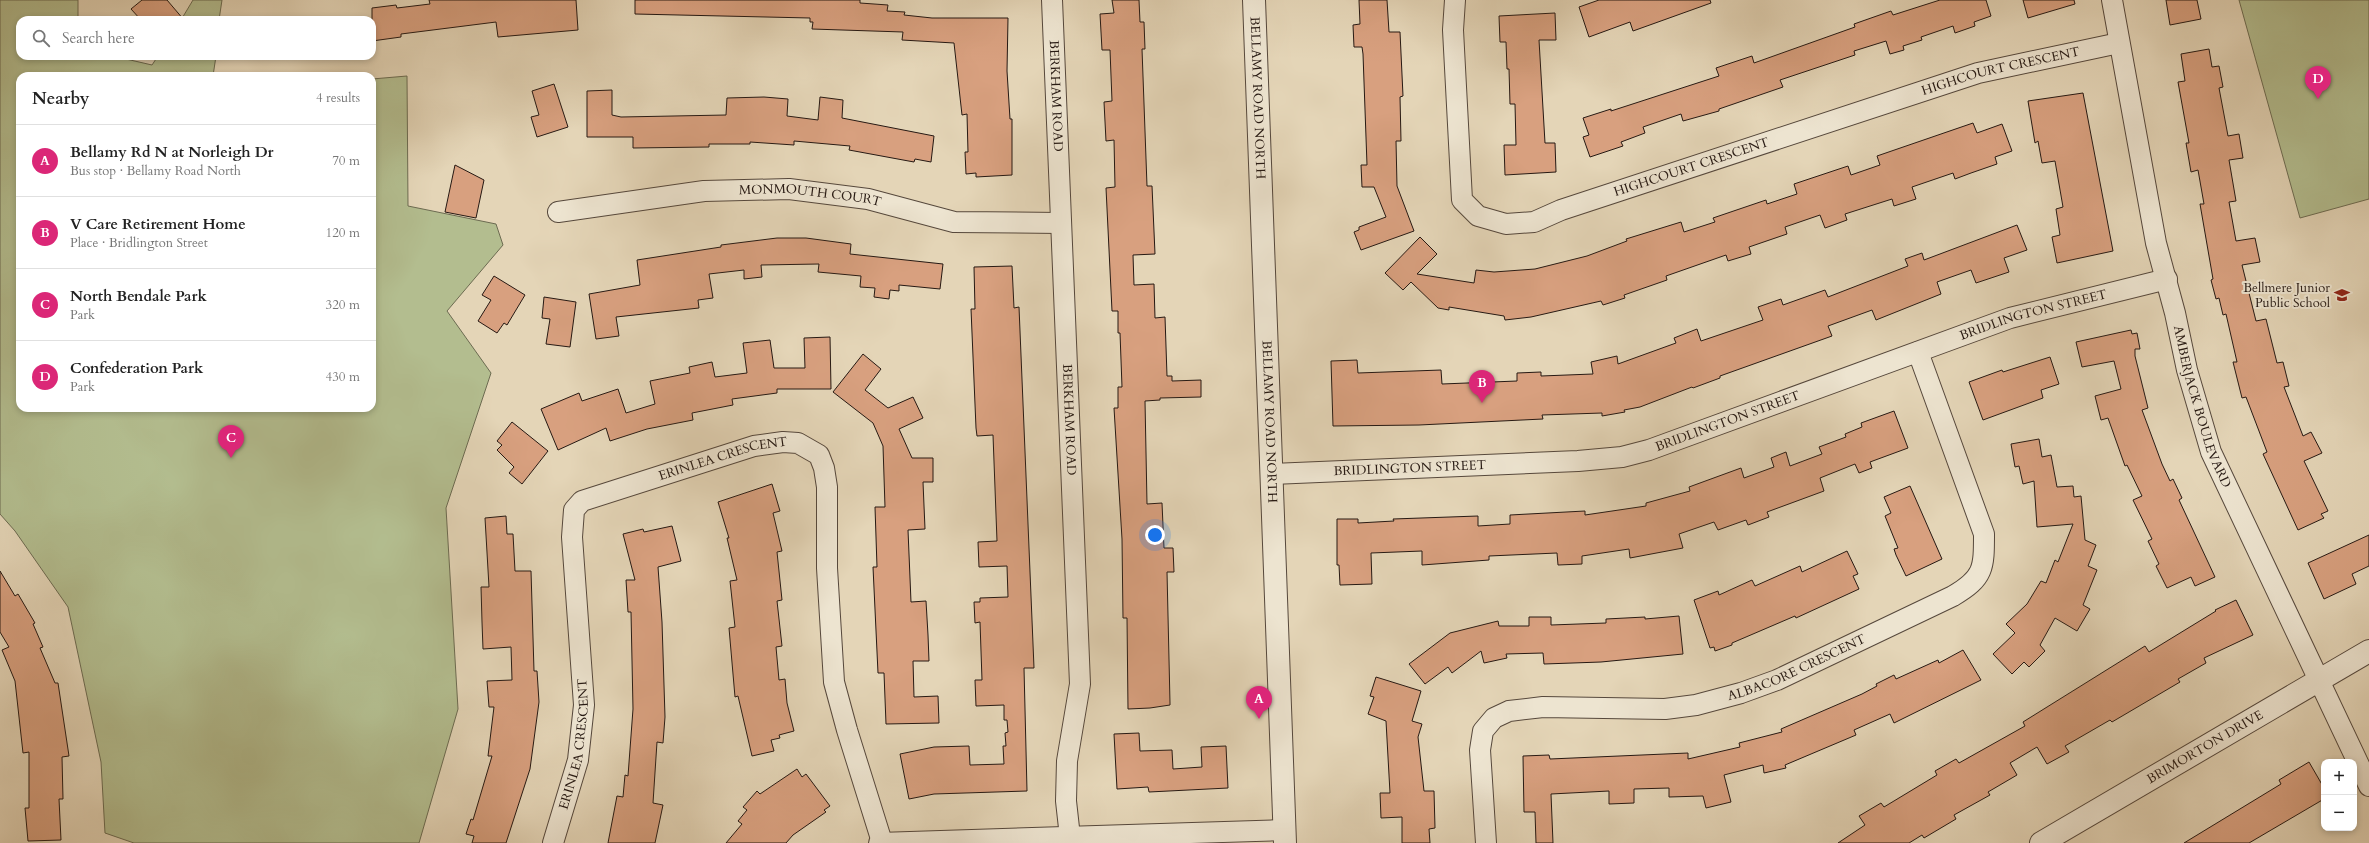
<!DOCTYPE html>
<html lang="en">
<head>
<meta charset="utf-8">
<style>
  :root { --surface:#fff; --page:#f6f6f6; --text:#222; --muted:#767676; --line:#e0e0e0; --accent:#db2777 }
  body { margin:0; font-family:Cardo,serif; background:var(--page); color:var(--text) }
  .controls { position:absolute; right:12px; bottom:12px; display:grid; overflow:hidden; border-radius:8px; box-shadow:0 2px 6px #0003 }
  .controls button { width:36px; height:36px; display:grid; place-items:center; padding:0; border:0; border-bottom:1px solid var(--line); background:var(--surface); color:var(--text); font:20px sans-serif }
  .you { position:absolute; left:1155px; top:535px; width:14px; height:14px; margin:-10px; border:3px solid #fff; border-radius:50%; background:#1a73e8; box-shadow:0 0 0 6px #1a73e833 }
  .badge { display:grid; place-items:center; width:26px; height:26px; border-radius:50%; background:var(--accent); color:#fff; font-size:13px; font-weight:700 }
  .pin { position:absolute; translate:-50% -33px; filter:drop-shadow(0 1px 2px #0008) }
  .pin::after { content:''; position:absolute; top:21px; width:14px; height:12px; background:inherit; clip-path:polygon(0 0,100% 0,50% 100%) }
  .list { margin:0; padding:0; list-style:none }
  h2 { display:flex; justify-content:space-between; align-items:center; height:52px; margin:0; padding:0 16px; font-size:17px }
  h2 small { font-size:13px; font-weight:400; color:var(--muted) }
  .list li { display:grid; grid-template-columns:26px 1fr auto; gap:12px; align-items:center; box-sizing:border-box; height:72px; padding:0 16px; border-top:1px solid var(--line) }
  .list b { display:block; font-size:15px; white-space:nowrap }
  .list p { margin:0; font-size:13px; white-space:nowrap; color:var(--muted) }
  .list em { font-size:13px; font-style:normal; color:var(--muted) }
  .icon { flex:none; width:22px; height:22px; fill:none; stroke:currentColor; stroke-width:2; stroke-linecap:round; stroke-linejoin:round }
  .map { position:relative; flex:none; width:2369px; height:843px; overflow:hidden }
  .search { position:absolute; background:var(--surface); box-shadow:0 2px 6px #0003; left:16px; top:16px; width:360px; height:44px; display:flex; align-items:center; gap:10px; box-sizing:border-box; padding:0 14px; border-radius:12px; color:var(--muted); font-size:15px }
  .panel { position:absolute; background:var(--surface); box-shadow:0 2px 6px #0003; left:16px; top:72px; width:360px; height:340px; border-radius:12px }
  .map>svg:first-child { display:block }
  .green { fill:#b3bd8f; stroke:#6c6b51 }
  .building { fill:#d8a07f; stroke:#261913 }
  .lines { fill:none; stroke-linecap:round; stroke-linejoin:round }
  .minor-casing { stroke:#56483c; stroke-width:22 }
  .tertiary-casing { stroke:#56483c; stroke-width:24 }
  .minor { stroke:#ede4d0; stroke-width:20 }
  .tertiary { stroke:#ede4d0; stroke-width:22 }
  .labels { text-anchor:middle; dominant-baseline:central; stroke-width:4; stroke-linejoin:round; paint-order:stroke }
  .street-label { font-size:13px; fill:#261913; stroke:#ede4d0 }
  .poi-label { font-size:13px; fill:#261913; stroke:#ede4d0; text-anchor:end }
</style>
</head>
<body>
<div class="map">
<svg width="2369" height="843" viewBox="0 0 2369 843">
  <rect width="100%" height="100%" fill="#e4d5b7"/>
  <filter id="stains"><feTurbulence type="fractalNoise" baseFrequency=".005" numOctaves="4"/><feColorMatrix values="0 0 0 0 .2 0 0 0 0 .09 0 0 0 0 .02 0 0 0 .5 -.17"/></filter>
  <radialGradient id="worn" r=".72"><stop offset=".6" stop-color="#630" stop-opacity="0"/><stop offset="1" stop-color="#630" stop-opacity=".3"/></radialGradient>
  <!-- green -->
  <path class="green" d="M0 0H78V20H20V56H113L152 65 158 56H216L213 76H20V408H372V79L407 76 408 206 496 224 503 245 447 311 491 373 446 508 458 709 419 843H134L105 833 101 762 68 607 15 531 0 514Z
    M193 0H222L219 20H181Z
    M2239 0H2369V199L2300 218Z"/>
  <!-- building -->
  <path class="building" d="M142 0H167L184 20H141L131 9Z
    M429 0H576L578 30 498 37 496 22 401 34V37L372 41V8L396 5 397 8 430 4Z
    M635 0H860V3L888 5 887 11 905 12 904 15 932 18H1008L1007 71 1010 119H1012V175L976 177V173L966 174 965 152H968L967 114 962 115 954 43 902 40 903 32 812 29 813 22H810V18L635 14Z
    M1112 0H1139L1140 22H1144L1145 49H1142L1147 186H1152L1155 254 1133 255 1134 285 1154 284 1155 318 1165 317 1167 376H1172V381L1201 380V397L1160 398V400L1145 401 1147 504 1162 503 1164 548H1173L1174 572H1167L1170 703V705L1150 708 1128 709 1127 618H1123L1122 539 1114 408H1118V387H1122L1120 333H1118V311H1112L1106 188 1115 187 1114 140 1106 141 1104 102 1112 101 1110 50H1102L1100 14 1114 13Z
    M1359 0H1387L1389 32H1400L1403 96 1400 97 1401 141H1396L1397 186 1414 231 1361 250 1354 232 1359 230V227L1386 217 1374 187H1362L1361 165H1367L1363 54 1362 47H1354L1353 25 1360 24Z
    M1599 0H1710L1711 3 1633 31 1630 22 1589 37 1579 7Z
    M1940 0H1986L1991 16 1974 22 1975 26 1955 33 1953 26 1921 37 1922 40 1903 46 1904 50 1890 54 1886 41 1854 51 1855 55 1780 80 1783 87 1719 109V111L1683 121 1681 114 1643 127 1645 133 1621 142 1623 146 1590 157 1583 137 1589 135 1583 118 1611 109V111L1719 76 1716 68 1752 56 1754 63 1855 27 1854 24 1891 11 1893 15Z
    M2023 0H2074L2075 4 2028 18Z
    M2166 0H2197L2201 19 2170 25Z
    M1555 13 1556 40H1539L1545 143H1555L1556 172 1505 175 1504 145H1516L1515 104H1510L1509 69H1507L1506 42H1500L1499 16Z
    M2209 49 2212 67 2219 66 2223 87 2219 88 2228 136 2239 134 2243 158 2229 160 2236 201 2229 202 2236 241 2255 238 2260 262 2242 265 2256 321 2266 319 2277 363 2283 362 2289 386 2284 387 2303 436 2311 432 2322 453 2304 461 2328 511 2321 514 2324 518 2298 530 2263 454 2267 452 2246 397 2242 398 2233 362H2237L2226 314 2223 315 2219 298 2216 299 2211 280 2213 279 2200 204H2204L2198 170 2191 172 2186 143H2189L2178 82 2185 81 2181 54Z
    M554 84 568 127 537 137 531 117 539 115 532 91Z
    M612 90V115L621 117 726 115 727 98 764 97 788 99 787 116 818 120 820 97 843 100 842 118 934 136 931 162 915 159 914 162 849 150 850 146 794 141V145L750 142V144H709V147L633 148V137H587V91Z
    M2083 93 2113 251 2057 263 2052 237 2060 235 2056 209 2063 207 2055 161 2042 163 2038 141 2035 143 2028 101Z
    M1973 123 1977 133 2002 124 2012 151 1995 157 1997 164 1971 173 1955 179 1953 173 1912 187 1916 199 1894 206 1892 199 1845 214 1847 220 1825 228 1820 215 1785 227 1787 234 1749 247 1751 254 1728 261 1726 255 1666 276 1667 280 1624 295 1625 298 1603 305 1601 301 1531 317 1505 320 1504 316 1449 307V310L1438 308 1411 282 1403 290 1385 273 1420 237 1437 254 1417 274 1474 283 1476 270 1494 272 1535 269 1587 256 1627 241 1626 239 1681 222 1684 232 1715 222 1713 218 1766 200 1767 204 1797 194 1794 184 1848 166 1851 175 1880 165 1877 156Z
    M455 165 484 180 476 218 445 212Z
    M2017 225 2027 250 2004 258 2009 272 1976 283 1971 270 1937 282 1941 294 1876 320 1872 310 1828 326 1832 336 1720 376V378L1693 388 1692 387 1640 407 1624 410 1625 412 1602 416V413L1542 415 1543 419 1419 425 1333 426 1331 361 1357 360 1358 373 1441 370 1442 384 1517 381V373L1541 372V376L1593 374 1591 362 1617 356 1618 364 1676 343 1674 338 1697 329 1701 341 1763 320 1758 307 1781 299 1783 305 1825 290 1828 297 1908 266 1905 259 1922 253 1924 260Z
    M777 238H806L851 244 850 254 943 264 940 289 899 285V291L890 290 889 299 874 297 875 288 860 287 861 276 818 272 819 264 761 265 762 277 744 279V270L709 274 713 298 698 300 699 308 616 317 619 336 596 339 589 294 640 285 637 260 721 247V245Z
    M1012 266 1014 308 1019 307 1034 668H1024L1027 791 934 794 909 799 900 754 934 747 969 746 970 765 1004 764 1003 746H1006L1005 733 1008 732 1007 720H1004V705L976 706 975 680H982L980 622 975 623 974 602H980V598L1008 597 1007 566 979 567 978 542 997 541 993 435 977 436 976 428 971 309H975L974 267Z
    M494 276 525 295 507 325 504 323 497 333 478 321 491 300 482 295Z
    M544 297 576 302 570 347 546 344 550 319 542 318Z
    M2131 330 2132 334 2137 333 2140 349H2135V356L2148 408 2142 410 2162 464 2170 481 2173 479 2182 498 2179 500 2215 577 2195 586 2191 577 2167 588 2156 566 2159 564 2148 541 2152 539 2133 500 2142 496 2127 465 2125 466 2108 418 2101 420 2095 396 2121 389 2114 361 2082 367 2076 342Z
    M830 337 831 389H777V393L732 399 733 405 692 413 693 420 647 429 610 441 606 428 558 450 541 409 579 393 582 401 618 389 626 413 655 404 650 381 690 373 689 367 712 362 715 377 747 373 743 343 770 340 774 368H805L804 338Z
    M863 354 881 369 865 390 888 408 913 397 923 418 899 429 912 458H933V482H923L925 529 908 530 911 602 926 601 928 635 929 661H913L914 697 938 696 939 723 886 724 884 673H878L873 567H877L875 507H885L883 446 873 423 833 392Z
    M2050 357 2059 384 2041 390 2043 398 1983 420 1969 382 2002 370 2003 372Z
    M1894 411 1908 448 1870 462 1872 468 1859 473 1855 464 1820 478 1824 491 1767 512 1769 517 1748 525 1746 520 1718 530 1714 522 1679 534 1683 548 1630 558 1629 549 1582 556V564L1558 565 1557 553 1489 556V560L1422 565V551L1371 553 1372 584 1340 585 1339 565H1337V519H1358V523L1394 521 1393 519 1478 516V526L1510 524V515L1585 511V515L1646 506V503L1690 491 1689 487 1741 468 1744 478 1774 467 1771 458 1786 452 1790 466 1822 454 1819 447 1846 437 1845 434 1862 427 1861 423Z
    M512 422 548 451 522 484 509 473 514 467 497 450 502 445 497 441Z
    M2039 439 2042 457 2051 455 2057 487 2073 486 2074 497 2081 496 2085 540 2096 545 2088 566 2097 570 2083 605 2090 609 2077 631 2055 618 2040 645 2045 651 2029 667 2024 662 2012 674 1993 654 2015 633 2006 624 2027 604 2041 581 2046 583 2055 560 2058 562 2073 524 2037 527 2034 481 2023 484 2019 466 2015 467 2011 444Z
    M772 484 780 511 773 513 782 551 777 552 782 600 777 601 782 646 776 647 779 680 785 679 787 703 794 731 779 735 780 738 771 740 774 751 752 756 738 696 735 697 729 628 735 627 730 581 737 580 727 538H729L718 502Z
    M1910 486 1942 559 1906 576 1896 555 1894 549 1898 548 1885 516 1891 513 1884 497Z
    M506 516 507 534H513L515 571H531L534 671H537L539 702 530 769 506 843H472L474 836 466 834 471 819 473 820 492 756H488L494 707H489L487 681 512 680 511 647 483 649 482 622 481 587H489L485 518Z
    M672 526 681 561 658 567 662 622 665 717 663 743 657 742 653 803 663 805 655 843H608L617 796 623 797 625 775 628 776 633 709 631 612H628L626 580H635L623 534 643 529 644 532Z
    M2369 535V566L2352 574 2356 584 2324 599 2308 563Z
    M1847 551 1858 574 1853 576 1859 589 1796 618 1795 616 1732 643V645L1715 651 1714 647 1710 648 1694 600 1718 591 1719 595 1752 580 1755 586 1800 566 1802 572Z
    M0 571 15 596 18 594 35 623 33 624 43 647 40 648 55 683H58L69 756 62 757 63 799H59L61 840 28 841 25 808H29V752L23 753 15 681 2 650 9 647 0 632Z
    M2236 600 2253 635 2204 658 2206 663 2178 679 2180 682 2112 722 2110 720 2065 746 2069 752 2047 764 2037 747 2010 763 2017 775 1988 792 1990 795 1954 815 1956 819 1924 838 1922 835 1909 843H1838L1865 825 1859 816 1881 803 1884 807 1937 775 1935 771 1956 759 1959 763 2025 726 2023 722 2145 646 2149 652 2216 611 2215 610Z
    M1679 616 1683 654 1601 662 1544 664 1543 653 1506 654 1507 658 1484 663 1481 651 1452 673 1448 667 1425 684 1409 664 1450 633 1498 621 1499 626H1529V617H1551V625L1606 623V619L1645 617V619Z
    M1963 650 1981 680 1894 723 1890 714 1854 730 1856 735 1785 765 1786 768 1764 773 1763 765 1724 775 1731 802 1706 808 1703 796 1669 797V788L1634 789V803L1609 804V791L1551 794 1553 843H1536L1535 812H1524L1523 756 1549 755 1550 759 1688 753V759L1740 747 1739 743 1782 732 1781 729 1862 694 1877 686 1876 684 1894 675 1896 679 1938 660 1939 663Z
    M1376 677 1421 691 1412 721 1422 724 1418 737 1424 791H1434L1435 828 1429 829 1430 843H1402V817L1381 818 1380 793H1390L1386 721 1368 714 1374 697 1370 696Z
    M1139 733 1140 751 1172 750 1173 769 1202 767 1201 747 1226 746 1228 788 1149 792 1148 787 1117 789 1114 734Z
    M2309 762 2324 788V799L2249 843H2184L2281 784 2279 780Z
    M797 769 802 777 806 774 830 806 824 810 826 812 793 835 786 843H726L742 824 738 821 747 810 743 807 757 791 760 794Z"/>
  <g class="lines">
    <defs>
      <g id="minor">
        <path id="s1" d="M1052 0 1080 684 1067 761 1066 801 1070 837"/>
        <path id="s2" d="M1455 0 1453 30 1462 200 1478 216 1506 224 1534 222 1561 210 1978 73 2119 43"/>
        <path id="s3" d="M2112 0 2156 243 2175 313 2187 370 2211 452 2369 786"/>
        <path id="s4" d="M558 212 704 191 789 189 868 199 954 222 1061 223"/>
        <path id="s5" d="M1272 474 1578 461 1622 457 1649 450 2010 318 2167 279"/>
        <path id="s6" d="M553 843 578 760 584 705 572 537 574 510 582 501 754 446 783 442 798 443 819 455 824 468 827 487V568L834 682 847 730 882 842"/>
        <path d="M879 843 1284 830"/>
        <path id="s7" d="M1486 843 1480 750 1483 731 1494 718 1509 711 1543 707 1665 709 1696 705 1741 693 1777 680 1953 596C1984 578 1984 568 1984 534L1918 352"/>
      </g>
      <g id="tertiary">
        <path id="s8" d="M1254 0 1285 843"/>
        <path id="s9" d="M2041 843 2369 651"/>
      </g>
    </defs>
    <!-- minor casing -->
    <use href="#minor" class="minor-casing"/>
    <!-- tertiary casing -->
    <use href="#tertiary" class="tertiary-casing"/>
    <!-- minor -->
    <use href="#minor" class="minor"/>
    <!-- tertiary -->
    <use href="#tertiary" class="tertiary"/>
  </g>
  <!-- icons -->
  <defs>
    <symbol id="school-bare" viewBox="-9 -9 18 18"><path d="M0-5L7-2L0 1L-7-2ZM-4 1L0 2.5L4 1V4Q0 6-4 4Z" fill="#8f2418" stroke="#ede4d0" stroke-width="2.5" paint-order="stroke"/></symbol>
  </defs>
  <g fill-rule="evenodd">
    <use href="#school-bare" x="2331" y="284" width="22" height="22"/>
  </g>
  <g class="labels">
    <!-- street labels -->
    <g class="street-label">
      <text stroke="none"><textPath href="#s2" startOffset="771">HIGHCOURT CRESCENT</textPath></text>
      <text stroke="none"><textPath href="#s1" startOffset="96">BERKHAM ROAD</textPath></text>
      <text stroke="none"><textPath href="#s8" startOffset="98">BELLAMY ROAD NORTH</textPath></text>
      <text stroke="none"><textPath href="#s2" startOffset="447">HIGHCOURT CRESCENT</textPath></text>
      <text stroke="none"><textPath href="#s4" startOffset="254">MONMOUTH COURT</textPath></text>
      <text stroke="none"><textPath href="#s5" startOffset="786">BRIDLINGTON STREET</textPath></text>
      <text stroke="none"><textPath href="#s3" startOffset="417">AMBERJACK BOULEVARD</textPath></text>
      <text stroke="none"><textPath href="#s1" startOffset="420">BERKHAM ROAD</textPath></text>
      <text stroke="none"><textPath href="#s8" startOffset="422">BELLAMY ROAD NORTH</textPath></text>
      <text stroke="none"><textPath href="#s5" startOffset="462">BRIDLINGTON STREET</textPath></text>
      <text stroke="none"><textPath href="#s6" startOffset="497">ERINLEA CRESCENT</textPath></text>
      <text stroke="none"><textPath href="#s5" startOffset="138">BRIDLINGTON STREET</textPath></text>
      <text stroke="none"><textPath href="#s7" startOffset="441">ALBACORE CRESCENT</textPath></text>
      <text stroke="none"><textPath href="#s6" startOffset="102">ERINLEA CRESCENT</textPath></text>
      <text stroke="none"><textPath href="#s9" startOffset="190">BRIMORTON DRIVE</textPath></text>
    </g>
    <!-- poi labels -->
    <g class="poi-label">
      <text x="2330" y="288">Bellmere Junior<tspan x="2330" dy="15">Public School</tspan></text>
    </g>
  </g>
  <rect width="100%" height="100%" filter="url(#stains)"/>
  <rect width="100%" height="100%" fill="url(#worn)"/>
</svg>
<div class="controls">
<button>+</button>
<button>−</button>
</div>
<div class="you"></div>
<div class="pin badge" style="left:1259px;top:719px">A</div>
<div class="pin badge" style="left:1482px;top:403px">B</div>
<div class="pin badge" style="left:231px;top:458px">C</div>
<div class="pin badge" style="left:2318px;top:99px">D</div>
<div class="search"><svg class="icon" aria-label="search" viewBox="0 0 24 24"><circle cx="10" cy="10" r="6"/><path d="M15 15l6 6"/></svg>Search here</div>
<section class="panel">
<h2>Nearby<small>4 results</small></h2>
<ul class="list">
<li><span class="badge">A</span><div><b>Bellamy Rd N at Norleigh Dr</b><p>Bus stop · Bellamy Road North</p></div><em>70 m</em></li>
<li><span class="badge">B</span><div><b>V Care Retirement Home</b><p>Place · Bridlington Street</p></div><em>120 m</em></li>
<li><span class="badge">C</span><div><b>North Bendale Park</b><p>Park</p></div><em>320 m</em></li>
<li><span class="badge">D</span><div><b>Confederation Park</b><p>Park</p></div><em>430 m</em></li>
</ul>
</section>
</div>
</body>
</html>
